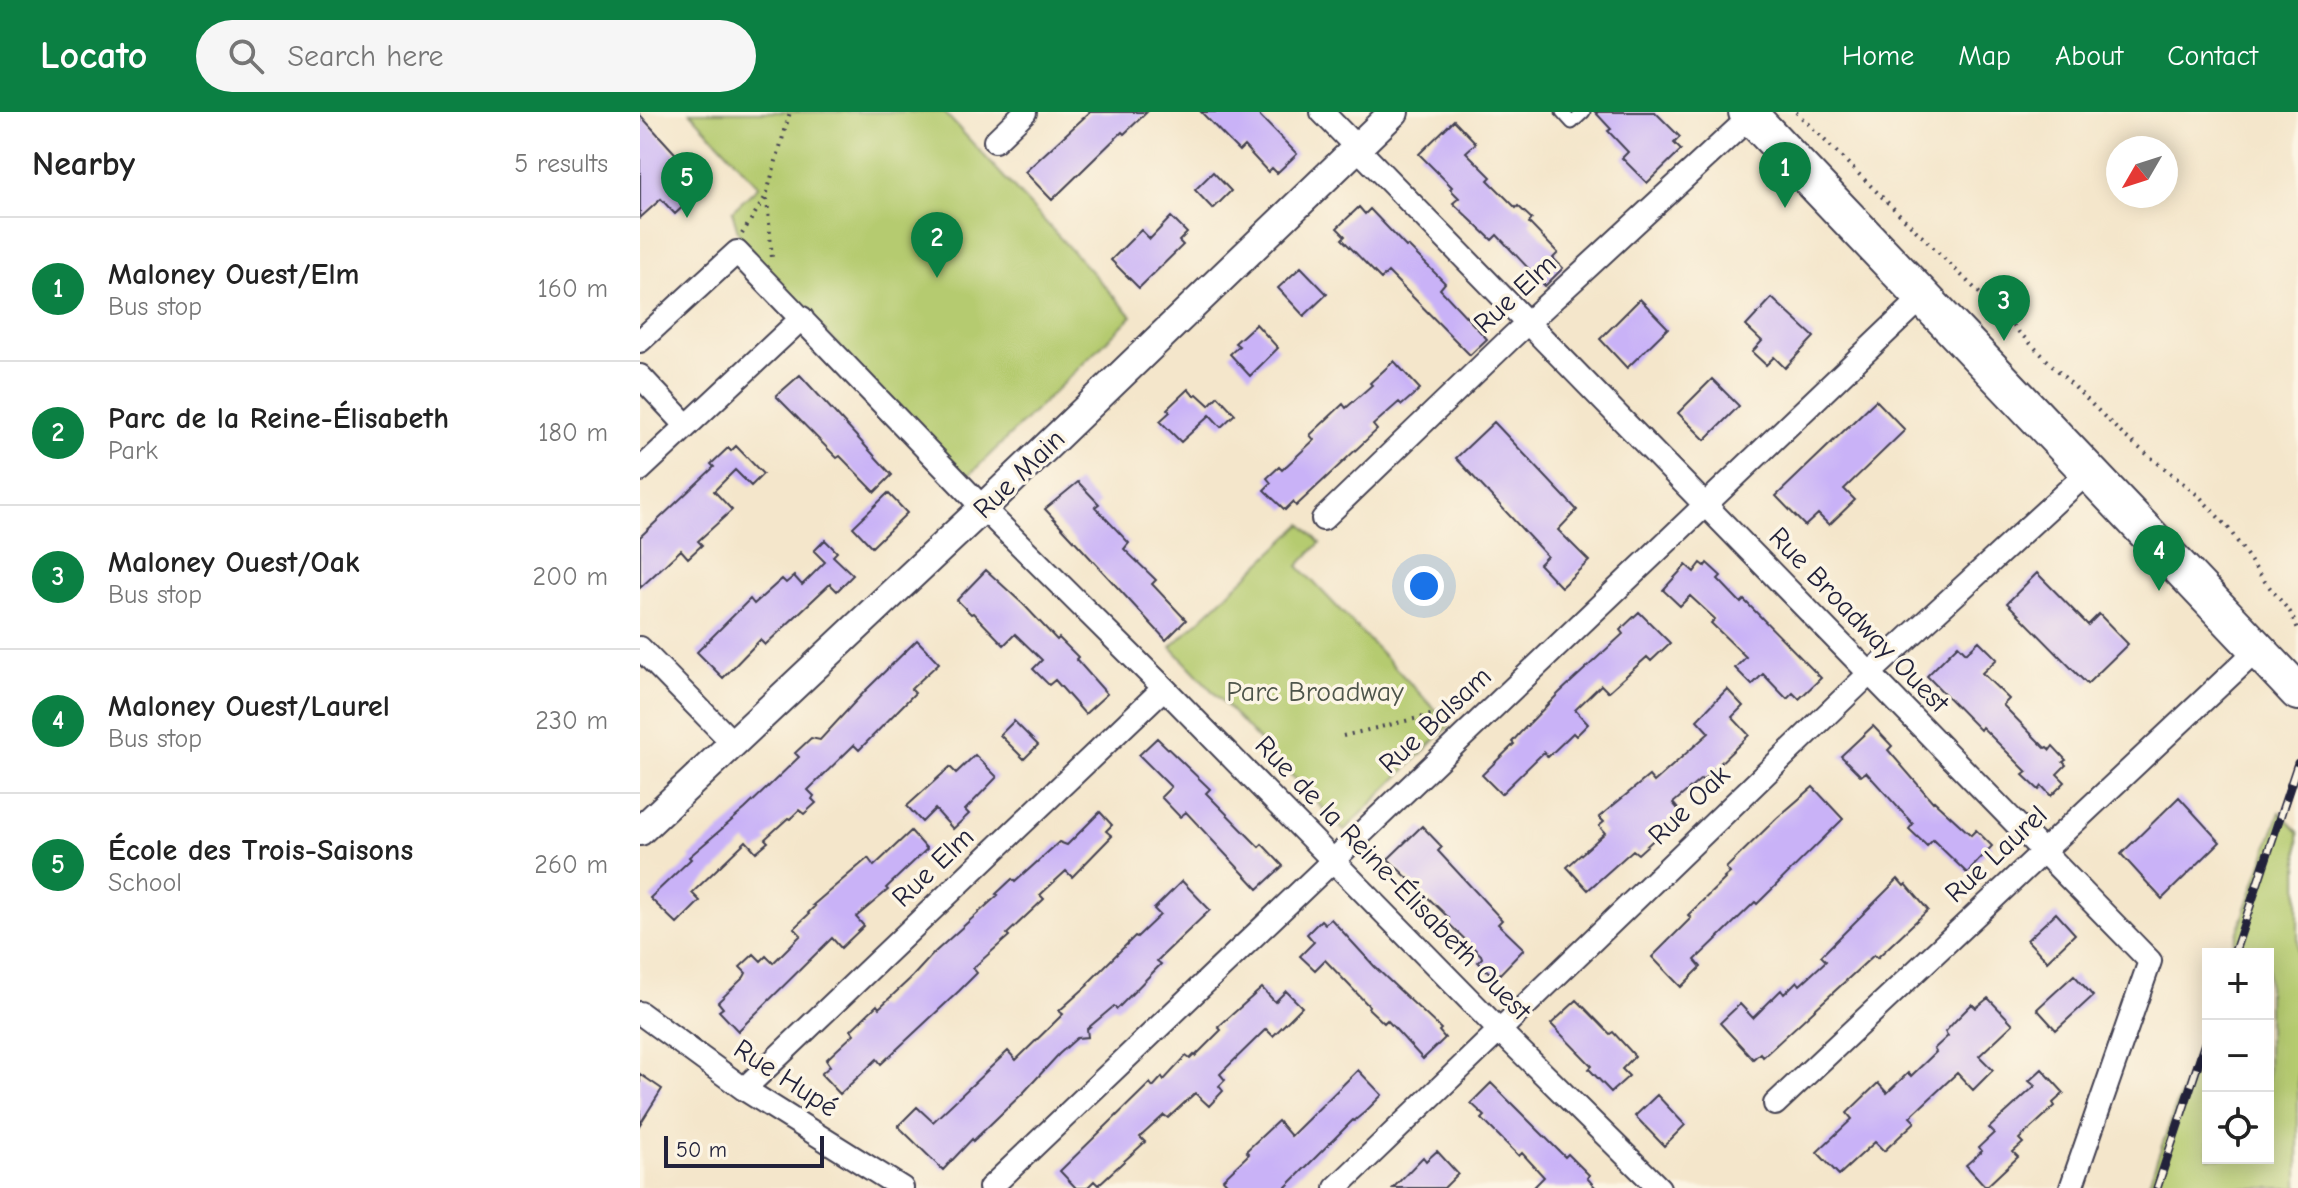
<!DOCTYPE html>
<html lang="en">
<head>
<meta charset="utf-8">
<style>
  :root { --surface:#fff; --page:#f6f6f6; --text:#222; --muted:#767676; --line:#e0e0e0; --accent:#0b8043 }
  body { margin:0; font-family:"Comic Neue",sans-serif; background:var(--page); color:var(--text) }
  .controls { position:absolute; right:24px; bottom:24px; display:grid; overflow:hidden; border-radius:0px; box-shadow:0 4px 20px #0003 }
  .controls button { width:72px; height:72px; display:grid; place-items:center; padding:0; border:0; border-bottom:2px solid var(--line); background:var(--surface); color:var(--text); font:40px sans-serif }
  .compass { position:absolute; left:1466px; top:24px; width:72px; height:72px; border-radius:50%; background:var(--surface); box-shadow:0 4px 20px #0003; rotate:231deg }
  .scale { position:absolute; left:24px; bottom:20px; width:160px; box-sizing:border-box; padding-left:8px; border:4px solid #22223b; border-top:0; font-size:22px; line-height:28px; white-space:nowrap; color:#22223b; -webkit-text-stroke:6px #fcf5e5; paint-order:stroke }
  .you { position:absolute; left:784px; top:474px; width:28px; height:28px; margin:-20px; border:6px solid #fff; border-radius:50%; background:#1a73e8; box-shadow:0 0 0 12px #1a73e833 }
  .badge { display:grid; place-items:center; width:52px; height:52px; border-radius:50%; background:var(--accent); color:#fff; font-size:26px; font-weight:700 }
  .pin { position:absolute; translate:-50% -66px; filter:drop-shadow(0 2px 4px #0008) }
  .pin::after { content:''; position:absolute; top:42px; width:28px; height:24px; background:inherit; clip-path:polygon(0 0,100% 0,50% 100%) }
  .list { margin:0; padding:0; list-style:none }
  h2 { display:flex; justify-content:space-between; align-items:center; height:104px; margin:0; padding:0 32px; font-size:34px }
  h2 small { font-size:26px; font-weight:400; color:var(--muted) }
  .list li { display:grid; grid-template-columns:52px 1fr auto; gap:24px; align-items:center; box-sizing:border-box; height:144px; padding:0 32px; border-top:2px solid var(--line) }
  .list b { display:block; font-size:30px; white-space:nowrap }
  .list p { margin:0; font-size:26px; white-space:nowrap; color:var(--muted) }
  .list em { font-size:26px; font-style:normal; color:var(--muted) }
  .icon { flex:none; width:44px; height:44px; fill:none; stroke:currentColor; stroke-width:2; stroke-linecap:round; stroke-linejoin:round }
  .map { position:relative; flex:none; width:1658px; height:1076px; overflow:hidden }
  header { display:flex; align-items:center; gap:48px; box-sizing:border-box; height:112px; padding:0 40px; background:var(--accent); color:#fff }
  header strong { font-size:38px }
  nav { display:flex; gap:44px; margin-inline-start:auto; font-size:28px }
  .search { width:560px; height:72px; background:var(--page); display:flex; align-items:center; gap:20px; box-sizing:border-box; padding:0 28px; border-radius:44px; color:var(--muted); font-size:30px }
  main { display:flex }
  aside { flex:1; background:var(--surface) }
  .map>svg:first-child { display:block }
  .green { fill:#b5cb6f; stroke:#6c7655; stroke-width:2 }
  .building { fill:#c9b2f7 }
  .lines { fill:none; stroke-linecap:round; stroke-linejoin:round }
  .service-casing { stroke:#423f51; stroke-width:15 }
  .minor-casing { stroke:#423f51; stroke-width:26 }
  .tertiary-casing { stroke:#423f51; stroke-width:32 }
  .primary-casing { stroke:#423f51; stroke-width:40 }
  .path { stroke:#423f51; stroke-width:4; stroke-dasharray:2 6; stroke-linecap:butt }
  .service { stroke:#fff; stroke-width:11 }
  .minor { stroke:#fff; stroke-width:22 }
  .tertiary { stroke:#fff; stroke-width:28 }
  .primary { stroke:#fff; stroke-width:36 }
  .rail-casing { stroke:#22223b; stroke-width:9 }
  .rail { stroke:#fcf5e5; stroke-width:6; stroke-dasharray:18; stroke-linecap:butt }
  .labels { text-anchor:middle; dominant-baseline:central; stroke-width:7; stroke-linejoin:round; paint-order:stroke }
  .street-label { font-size:28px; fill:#22223b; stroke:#fcf5e5 }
  .park-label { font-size:28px; fill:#4e554b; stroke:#fcf5e5 }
</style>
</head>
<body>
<header>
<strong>Locato</strong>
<div class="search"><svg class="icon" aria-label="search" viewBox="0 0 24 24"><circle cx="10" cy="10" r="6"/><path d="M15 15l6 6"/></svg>Search here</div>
<nav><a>Home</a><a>Map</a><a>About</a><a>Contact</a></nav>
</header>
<main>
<aside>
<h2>Nearby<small>5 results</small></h2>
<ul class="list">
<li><span class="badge">1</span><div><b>Maloney Ouest/Elm</b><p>Bus stop</p></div><em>160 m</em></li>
<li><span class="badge">2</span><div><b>Parc de la Reine-Élisabeth</b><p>Park</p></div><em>180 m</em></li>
<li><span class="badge">3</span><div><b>Maloney Ouest/Oak</b><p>Bus stop</p></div><em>200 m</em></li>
<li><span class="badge">4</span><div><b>Maloney Ouest/Laurel</b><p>Bus stop</p></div><em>230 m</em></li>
<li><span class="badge">5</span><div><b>École des Trois-Saisons</b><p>School</p></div><em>260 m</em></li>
</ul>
</aside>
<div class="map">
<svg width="1658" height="1076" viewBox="0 0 1658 1076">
  <rect width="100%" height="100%" fill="#fcf5e5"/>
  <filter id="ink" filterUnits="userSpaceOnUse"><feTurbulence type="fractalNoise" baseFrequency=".0125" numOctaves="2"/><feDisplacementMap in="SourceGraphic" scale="16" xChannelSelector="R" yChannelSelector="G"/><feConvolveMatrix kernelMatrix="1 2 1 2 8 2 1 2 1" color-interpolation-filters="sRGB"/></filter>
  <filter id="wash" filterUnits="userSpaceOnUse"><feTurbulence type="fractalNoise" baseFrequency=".006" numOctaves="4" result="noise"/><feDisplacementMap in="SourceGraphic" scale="32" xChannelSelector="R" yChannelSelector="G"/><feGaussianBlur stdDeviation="1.8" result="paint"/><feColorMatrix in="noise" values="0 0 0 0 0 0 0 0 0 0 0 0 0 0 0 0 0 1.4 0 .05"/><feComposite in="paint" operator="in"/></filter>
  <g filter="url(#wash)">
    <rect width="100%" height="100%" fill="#f4e6cb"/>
    <!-- green -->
    <path class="green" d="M50 0H304L492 204 324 368 101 129 92 99 119 74Z
      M662 412 680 431 658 454 810 613 704 719 531 535Z
      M1640 700 1658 720V1076H1507L1568 904V1046H1628V842H1590Z"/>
    <g id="blocks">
      <!-- building -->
      <path class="building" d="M450 0H507L484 22 482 20 412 88 385 60Z
        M561 0H616L657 42 637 61 632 56 628 60 604 34 599 39Z
        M955 0H1015L1040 25 1034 31 1041 38 1007 71 982 46 988 40 968 19 971 17Z
        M0 3 65 74 35 102 21 87 0 106Z
        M814 8 836 31 826 40 851 65 848 68 876 96 878 94 892 107 889 111 918 141 913 146 923 156 905 174 857 123 852 128 813 91 819 86 810 77 812 75 779 42Z
        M573 60 591 79 573 97 555 78Z
        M719 95 725 102 730 97 766 135 768 134 805 171 800 177 847 227 830 243 748 160 741 167 702 127 705 124 697 116Z
        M531 105 547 121 539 129 543 133 499 176 471 148 501 118 510 127Z
        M661 155 687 182 664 204 638 176Z
        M1132 186 1174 225 1145 256 1134 245 1126 253 1112 240 1122 229 1106 214Z
        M1000 187 1028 216 987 256 960 227Z
        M616 212 638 236 610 264 590 242 599 234 595 231Z
        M754 249 780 277 762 293 759 290 733 313 737 318 656 394 653 390 645 398 624 378 631 371 627 366 639 355 642 358 674 328 670 323 703 292 706 296 732 273 730 271Z
        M160 263 252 363 235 380 200 344 197 346 136 284Z
        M1072 267 1099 294 1065 328 1038 301Z
        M548 277 554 284 557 282 569 293 578 284 595 302 581 315 570 303 541 330 520 309 530 300 527 297Z
        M1236 288 1265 318 1204 377 1215 388 1189 413 1178 402 1165 414 1136 384Z
        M854 310 937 398 918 418 949 449 921 475 899 452 907 444 816 346Z
        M96 334 123 362 111 374 95 358 74 379 92 398 58 429 62 433 48 446 41 438 0 476V425L74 355 71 352 88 336 91 339Z
        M438 370 459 392 455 395 489 431 484 437 516 468 512 472 546 508 526 528 405 397Z
        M248 381 267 401 232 435 213 415Z
        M185 428 197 440 193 444 213 463 197 479 190 472 125 533 120 528 83 566 57 540 110 487 114 492 142 467 146 471 154 464 162 473 185 450 174 439Z
        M1061 451 1065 454 1067 451 1081 464 1078 467 1101 491 1104 488 1181 566 1159 587 1153 581 1147 587 1123 562 1112 573 1095 556 1106 545 1071 511 1075 507 1050 484 1040 494 1023 478 1046 453 1054 460Z
        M346 458 384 493 417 528 419 526 438 545 436 547 467 582 445 602 415 568 409 573 393 557 402 548 375 522 364 533 333 501 331 502 317 488Z
        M1397 461 1448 513 1459 502 1488 532 1447 572 1367 491Z
        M999 500 1030 531 1011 549 1007 545 968 580 961 573 935 598 948 612 936 624 933 621 908 645 904 640 861 682 842 663 874 632 872 630 880 621 919 581 983 522 980 518Z
        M277 528 299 551 271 577 275 581 219 638 214 633 168 678 174 684 172 687 176 691 164 702 159 698 150 707 148 706 125 727 128 730 116 740 106 729 52 781 60 789 37 812 10 786 51 747 49 745 105 697 159 645 155 641 171 626 180 628 226 578Z
        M1339 529 1357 547 1342 561 1369 587 1363 593 1405 636 1407 635 1410 638 1413 634 1426 648 1423 650 1426 653 1417 662 1425 670 1411 684 1402 674 1399 678 1383 663 1387 660 1342 615 1340 618 1287 564 1318 533 1326 541Z
        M1087 577 1103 594 1092 605 1109 623 1062 669 1061 667 1033 691 1042 702 998 742 993 738 948 778 927 755 965 721 959 714 964 710 959 705 1009 664 1014 670 1069 621 1057 608Z
        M374 609 398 633 384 647 360 623Z
        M1233 614 1252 634 1248 638 1293 690 1294 689 1331 723 1336 718 1352 734 1327 761 1293 728 1287 734 1269 717 1273 712 1226 660 1221 664 1201 644Z
        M517 626 570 677 566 681 619 735 622 732 643 754 618 777 546 700 540 705 521 685 531 675 499 643Z
        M335 643 357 665 325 698 329 702 313 717 295 697 282 710 267 694 310 655 316 661Z
        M1173 675 1203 707 1117 792 1115 790 1055 848 1061 855 1041 875 1012 845 1051 806 1048 803 1085 767 1084 766 1090 761 1086 756 1137 706Z
        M1539 685 1580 730 1522 787 1481 742Z
        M460 700 472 713 466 719 472 724 432 765 426 759 400 783 404 787 367 822 369 824 333 856 337 861 319 879 241 952 237 947 200 982 181 962 190 954 186 948 214 922 211 918 237 893 239 896 272 865 295 840 358 783 356 782 372 767 375 770 419 730 427 733Z
        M782 714 802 735 798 739 862 808 858 812 884 837 859 863 857 860 853 864 838 850 842 846 841 843 806 809 809 806 748 747Z
        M271 719 287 737 246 776 248 778 216 805 224 814 201 836 192 826 98 919 79 899 83 896 78 890 104 865 106 861 100 855 114 842 121 849 126 844 133 851 161 823 154 816 169 802 168 801 175 794 173 793 228 746 234 754Z
        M1258 767 1264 774 1266 772 1288 798 1237 846 1234 843 1123 945 1120 941 1113 947 1080 911 1100 892 1113 906 1141 878 1144 882 1157 869 1160 873 1186 849 1181 844Z
        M542 769 570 798 523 843 517 849 521 852 477 897 474 894 447 917 448 925 437 926 419 942 385 979 333 1029 332 1027 303 1058 258 1014 277 995 293 1010 368 939 376 948 423 902 419 899 448 873 447 872 495 824 497 825 520 803 514 797Z
        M1416 801 1435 822 1407 849 1387 828Z
        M691 807 735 855 801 917 799 919 805 926 783 947 747 908 744 911 728 896 729 894 685 848 675 858 660 844 674 830 667 822 681 808 685 812Z
        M1434 863 1453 884 1416 918 1397 897Z
        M622 876 635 890 646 879 662 895 633 924 626 917 580 962 585 968 579 974 583 979 569 994 555 981 528 1006 524 1003 500 1025 505 1030 458 1073 454 1069 447 1076H436L420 1059 510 971 513 975 522 965 524 968 546 944 550 947 554 943 555 944 581 918 578 915Z
        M1348 886 1373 912 1339 944 1353 958 1333 978 1317 961 1270 1005 1275 1010 1244 1039 1235 1030 1199 1063 1177 1040 1212 1007 1207 1001 1238 971 1247 981 1268 961 1271 964 1296 940 1294 937 1308 924 1305 920 1316 908 1332 892 1336 896Z
        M937 888 970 922 973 920 995 944 982 957 989 964 971 980 949 957 952 954 911 912Z
        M1402 957 1424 981 1413 991 1415 994 1379 1027 1383 1031 1373 1040 1378 1045 1346 1075 1326 1053 1342 1039 1339 1035 1354 1021 1349 1016 1395 974 1389 969Z
        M718 958 742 983 725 1000 714 1009 713 1008 645 1076H591L583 1067 609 1042 606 1039 638 1009 651 1024Z
        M0 962 22 977 0 1012Z
        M851 971 925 1045 928 1042 949 1063 947 1066 956 1076H893L904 1065 882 1041 879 1044 842 1007 845 1004 831 991Z
        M1017 983 1045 1013 1024 1034 995 1004Z
        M797 1039 818 1062 804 1076H753L783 1045 786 1049Z"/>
    </g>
  </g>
  <g filter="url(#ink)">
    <use href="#blocks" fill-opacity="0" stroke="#423f51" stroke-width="2"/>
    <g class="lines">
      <defs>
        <path id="service" d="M922 0 932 11 944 0"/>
        <path id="minor" d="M682 0 1510 849 1431 1076
          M355 29 385 0
          M0 229 97 140 343 396 524 576 859 918 1019 1076
          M0 264 47 314
          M0 358 162 206
          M683 407 871 226 1111 4
          M0 536 94 632
          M0 901 104 977 262 1076
          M104 977 524 576
          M1135 992 1618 537
          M350 1076 1283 185
          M696 1076 1229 562 1449 359"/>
        <path id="tertiary" d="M0 719 343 396 754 0"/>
        <path id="primary" d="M1107 0 1658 580"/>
      </defs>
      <!-- service casing -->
      <use href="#service" class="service-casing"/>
      <!-- minor casing -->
      <use href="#minor" class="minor-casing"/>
      <!-- tertiary casing -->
      <use href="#tertiary" class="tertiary-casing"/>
      <!-- primary casing -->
      <use href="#primary" class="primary-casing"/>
      <!-- path -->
      <path class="path" d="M1156 0 1482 322 1560 385 1589 417 1622 466 1650 500 1658 517
        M127 87 132 146
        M102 122 126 84 150 0
        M703 624 803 600 826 575"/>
      <!-- service -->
      <use href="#service" class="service"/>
      <!-- minor -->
      <use href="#minor" class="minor"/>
      <!-- tertiary -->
      <use href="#tertiary" class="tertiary"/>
      <!-- primary -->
      <use href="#primary" class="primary"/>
      <defs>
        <path id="rail" d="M1594 842 1658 651
          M1517 1076 1568 922"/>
      </defs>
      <!-- rail casing -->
      <use href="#rail" class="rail-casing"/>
      <!-- rail -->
      <use href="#rail" class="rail"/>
    </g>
  </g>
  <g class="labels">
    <!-- street labels -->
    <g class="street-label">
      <text transform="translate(875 182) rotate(-43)">Rue Elm</text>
      <text transform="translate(379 362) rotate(-44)">Rue Main</text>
      <text transform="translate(1219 508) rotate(46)">Rue Broadway Ouest</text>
      <text transform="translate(795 608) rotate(-43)">Rue Balsam</text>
      <text transform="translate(1049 693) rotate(-44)">Rue Oak</text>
      <text transform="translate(1356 742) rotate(-43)">Rue Laurel</text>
      <text transform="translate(293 755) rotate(-44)">Rue Elm</text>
      <text transform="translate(753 766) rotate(46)">Rue de la Reine-Élisabeth Ouest</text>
      <text transform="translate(146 966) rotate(33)">Rue Hupé</text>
    </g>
    <!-- park labels -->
    <g class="park-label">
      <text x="675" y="580">Parc Broadway</text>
    </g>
  </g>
</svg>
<div class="controls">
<button>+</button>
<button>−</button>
<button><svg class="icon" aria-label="locate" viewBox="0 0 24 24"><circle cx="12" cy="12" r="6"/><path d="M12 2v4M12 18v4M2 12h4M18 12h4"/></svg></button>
</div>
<svg class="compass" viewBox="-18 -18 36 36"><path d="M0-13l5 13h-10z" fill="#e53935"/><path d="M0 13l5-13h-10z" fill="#767676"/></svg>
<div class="scale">50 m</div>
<div class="you"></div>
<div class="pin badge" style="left:1145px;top:96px">1</div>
<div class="pin badge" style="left:297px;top:166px">2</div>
<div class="pin badge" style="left:1364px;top:229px">3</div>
<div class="pin badge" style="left:1519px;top:479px">4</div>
<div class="pin badge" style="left:47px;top:106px">5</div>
</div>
</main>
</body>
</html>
